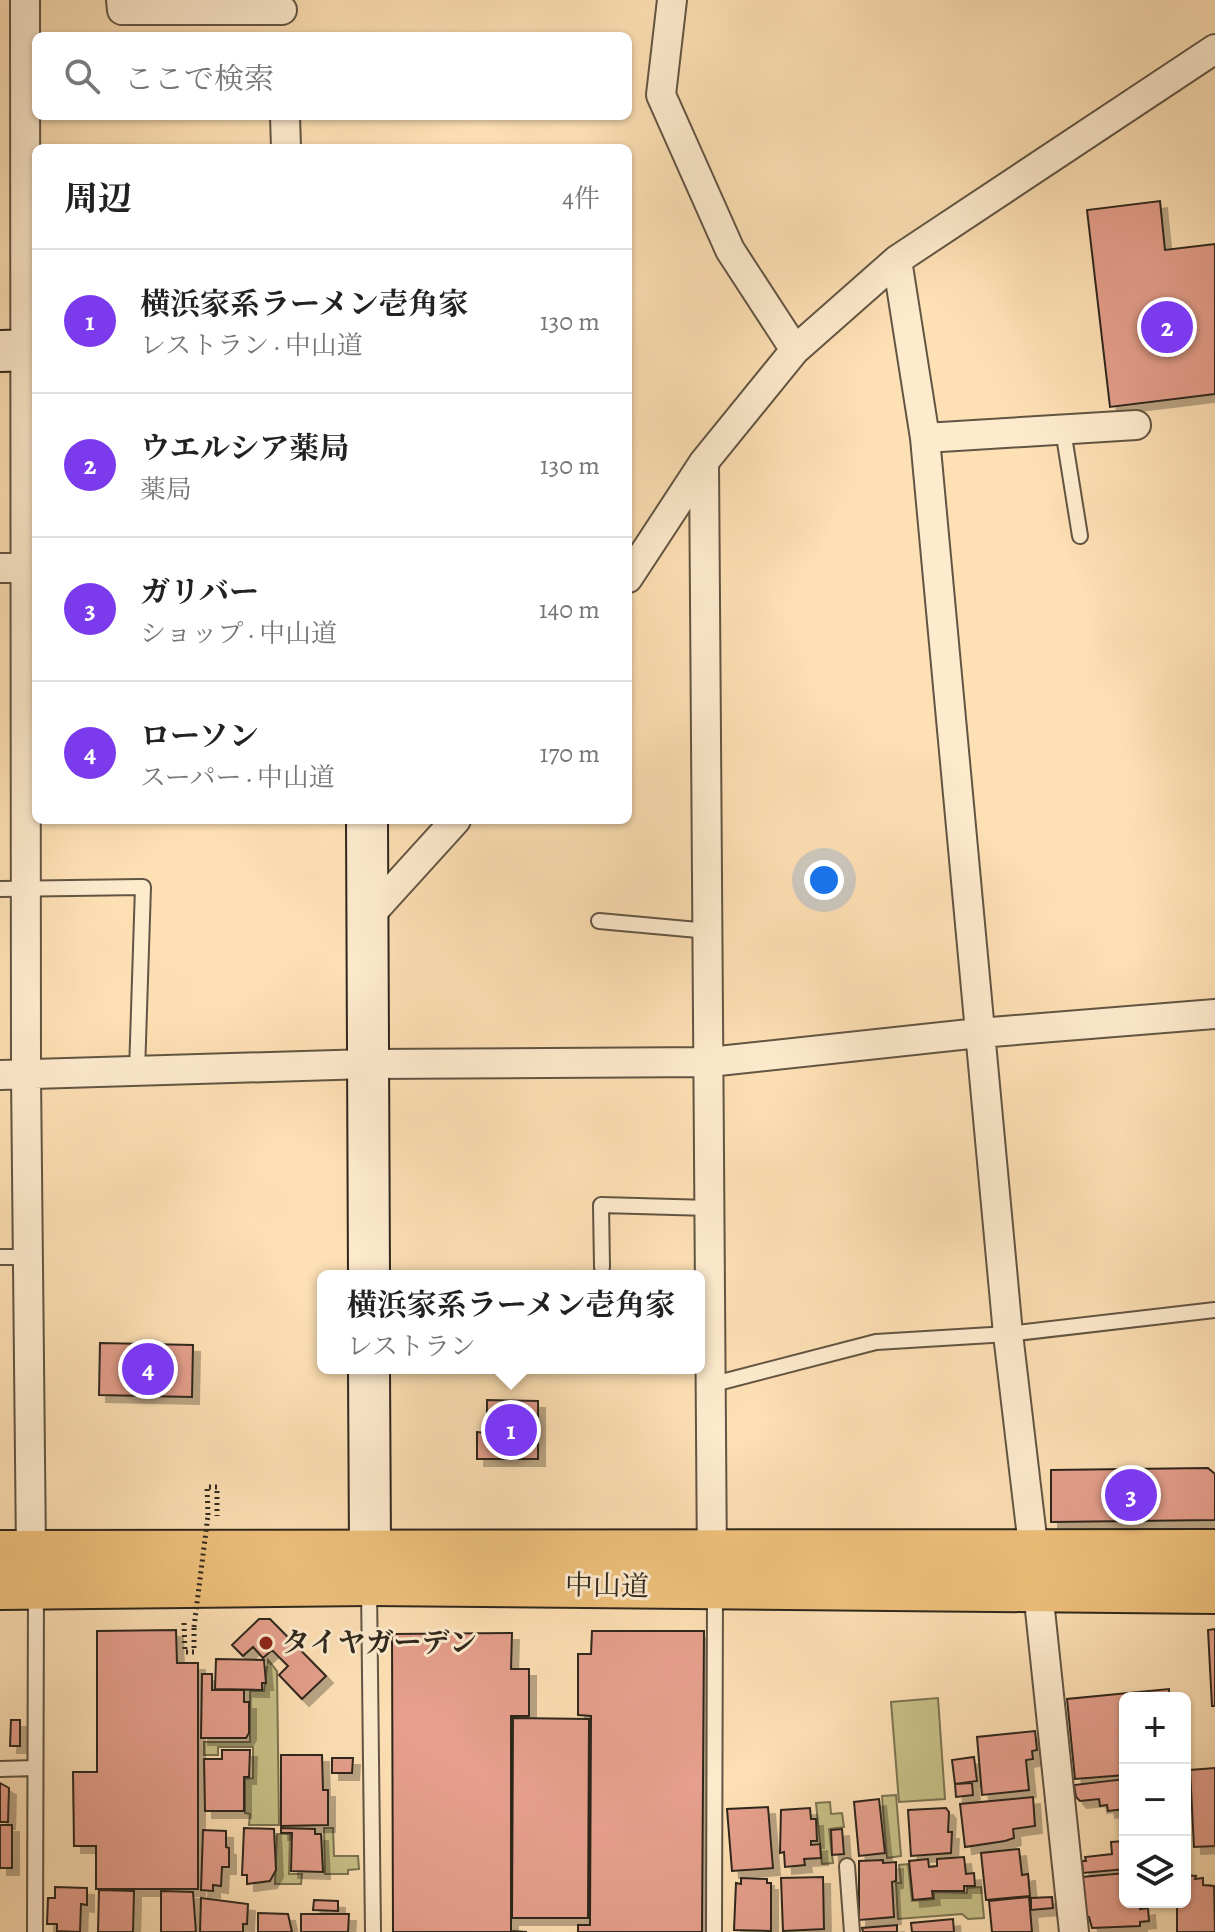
<!DOCTYPE html>
<html lang="ja">
<head>
<meta charset="utf-8">
<style>
  :root { --surface:#fff; --page:#f6f6f6; --text:#222; --muted:#767676; --line:#e0e0e0; --accent:#7c3aed }
  body { margin:0; font-family:Alegreya,"Noto Serif JP",serif; background:var(--page); color:var(--text) }
  .controls { position:absolute; right:24px; bottom:24px; display:grid; overflow:hidden; border-radius:12px; box-shadow:0 2px 6px #0004 }
  .controls button { width:72px; height:72px; display:grid; place-items:center; padding:0; border:0; border-bottom:2px solid var(--line); background:var(--surface); color:var(--text); font:40px sans-serif }
  .you { position:absolute; left:824px; top:880px; width:28px; height:28px; margin:-20px; border:6px solid #fff; border-radius:50%; background:#1a73e8; box-shadow:0 0 0 12px #1a73e833 }
  .badge { display:grid; place-items:center; width:52px; height:52px; border-radius:50%; background:var(--accent); color:#fff; font-size:26px; font-weight:700 }
  .pin { position:absolute; translate:-50% -50%; border:4px solid #fff; box-shadow:0 2px 8px #0006 }
  .popup { position:absolute; left:317px; top:1270px; width:388px; height:104px; box-sizing:border-box; display:grid; place-content:center; border-radius:12px; background:var(--surface); filter:drop-shadow(0 2px 6px #0005); font-size:26px; white-space:nowrap; color:var(--muted) }
  .popup b { font-size:30px; color:var(--text) }
  .popup::after { content:''; position:absolute; left:50%; top:100%; margin-left:-16px; border:16px solid transparent; border-top-color:var(--surface) }
  .list { margin:0; padding:0; list-style:none }
  h2 { display:flex; justify-content:space-between; align-items:center; height:104px; margin:0; padding:0 32px; font-size:34px }
  h2 small { font-size:26px; font-weight:400; color:var(--muted) }
  .list li { display:grid; grid-template-columns:52px 1fr auto; gap:24px; align-items:center; box-sizing:border-box; height:144px; padding:0 32px; border-top:2px solid var(--line) }
  .list b { display:block; font-size:30px; white-space:nowrap }
  .list p { margin:0; font-size:26px; white-space:nowrap; color:var(--muted) }
  .list em { font-size:26px; font-style:normal; color:var(--muted) }
  .icon { flex:none; width:44px; height:44px; fill:none; stroke:currentColor; stroke-width:2; stroke-linecap:round; stroke-linejoin:round }
  .map { position:relative; flex:none; width:1215px; height:1932px; overflow:hidden }
  .search { position:absolute; background:var(--surface); box-shadow:0 2px 6px #0004; left:32px; top:32px; width:600px; height:88px; display:flex; align-items:center; gap:20px; box-sizing:border-box; padding:0 28px; border-radius:12px; color:var(--muted); font-size:30px }
  .panel { position:absolute; background:var(--surface); box-shadow:0 2px 6px #0004; left:32px; top:144px; width:600px; height:680px; border-radius:12px }
  .map>svg:first-child { display:block }
  .green { fill:#c8c087; stroke:#7c7452; stroke-width:2 }
  .building { fill:#e59f8c; stroke:#2f271d; stroke-width:2; filter:url(#shadow) }
  .lines { fill:none; stroke-linecap:round; stroke-linejoin:round }
  .lane-casing { stroke:#625543; stroke-width:18 }
  .street-casing { stroke:#625543; stroke-width:32 }
  .secondary-casing { stroke:#2f271d; stroke-width:44 }
  .highway-casing { stroke:#2f271d; stroke-width:48 }
  .path { stroke:#2f271d; stroke-width:5; stroke-dasharray:2 4; stroke-linecap:butt }
  .lane { stroke:#feebce; stroke-width:14 }
  .street { stroke:#feebce; stroke-width:28 }
  .secondary { stroke:#feebce; stroke-width:40 }
  .highway { stroke:#eec07a; stroke-width:44 }
  .path-bridge { stroke:#2f271d; stroke-width:5; stroke-dasharray:2 4; stroke-linecap:butt }
  .poi-dot { fill:#8f2418; stroke:#feebce; stroke-width:3 }
  .labels { text-anchor:middle; dominant-baseline:central; stroke-width:6; stroke-linejoin:round; paint-order:stroke }
  .street-label { font-size:28px; fill:#2f271d; stroke:#feebce }
  .poi-label { font-size:28px; font-weight:bold; fill:#2f271d; stroke:#feebce; text-anchor:start }
</style>
</head>
<body>
<div class="map">
<svg width="1215" height="1932" viewBox="0 0 1215 1932">
  <defs>
    <filter id="shadow"><feDropShadow dx="7" dy="7" stdDeviation="0" flood-color="#0004"/></filter>
  </defs>
  <rect width="100%" height="100%" fill="#fde0b4"/>
  <filter id="stains"><feTurbulence type="fractalNoise" baseFrequency=".0025" numOctaves="4"/><feColorMatrix values="0 0 0 0 .2 0 0 0 0 .09 0 0 0 0 .02 0 0 0 .5 -.17"/></filter>
  <radialGradient id="worn" r=".72"><stop offset=".6" stop-color="#630" stop-opacity="0"/><stop offset="1" stop-color="#630" stop-opacity=".3"/></radialGradient>
  <!-- green -->
  <path class="green" d="M268 1660 277 1671 279 1825H249L250 1814 245 1813V1779L253 1778V1747H218V1755H204V1742H250V1691H264Z
    M938 1698 945 1799 899 1802 891 1702Z
    M896 1795 901 1856 887 1858 882 1796Z
    M830 1802 831 1814 842 1813 844 1827 829 1829 833 1863 822 1864 816 1803Z
    M324 1828H333L334 1856H358L359 1869 348 1870V1874H325Z
    M277 1834H290L289 1874H302L301 1884H275Z
    M908 1864 912 1901 934 1899V1892L967 1893V1888L981 1887 984 1918 968 1919 962 1914 898 1919 896 1883H901L899 1865Z"/>
  <!-- building -->
  <path class="building" d="M1160 201 1165 250 1215 244V394L1110 407 1087 210Z
    M100 1343 193 1345 192 1397 99 1395Z
    M487 1400 538 1401V1459H477V1432L487 1433Z
    M1208 1468 1215 1474V1520L1051 1522V1470Z
    M259 1619H270L326 1676 302 1699 279 1675 288 1666 272 1650 263 1658 253 1647 243 1656 232 1645Z
    M1215 1629V1706H1212L1208 1630Z
    M176 1630 177 1663H198V1889H96V1846H74L73 1772H97V1631Z
    M592 1631H704L702 1932H578V1925H590L591 1716 578 1715V1654H591Z
    M512 1633 511 1669H529V1716H511V1931L527 1932H393L392 1634Z
    M216 1659 264 1660 266 1683H262V1690L215 1689Z
    M202 1674H212V1690H244V1702H249V1733L246 1738H201Z
    M1169 1689V1698H1125V1775L1075 1779 1067 1699Z
    M513 1718 589 1719 588 1918H512Z
    M11 1720H20V1746H10Z
    M1035 1731 1037 1750 1032 1751 1033 1759 1026 1760 1029 1790 982 1795 977 1737Z
    M222 1750H250L249 1777H244V1811H205L204 1759H222Z
    M281 1755H322L323 1790H328V1825L281 1826Z
    M974 1757 977 1781 955 1784 952 1760Z
    M332 1758H353L352 1773H332Z
    M1215 1768V1846L1194 1847 1190 1770Z
    M1125 1779V1809L1108 1811 1107 1805 1100 1806 1099 1799 1080 1801 1076 1797 1074 1785Z
    M0 1783 9 1788 8 1822H0Z
    M972 1783 973 1795 956 1797 955 1784Z
    M1033 1797 1035 1826 1013 1829 1014 1838 1005 1841 965 1847 960 1804Z
    M879 1799 885 1853 859 1856 854 1802Z
    M768 1807 773 1868 732 1871 727 1809Z
    M810 1808 811 1819H816L817 1841H811V1845L820 1844 821 1858 804 1859 805 1865 785 1867 784 1852 780 1853 781 1810Z
    M946 1808 949 1812 948 1832H952L951 1853 911 1856 908 1810Z
    M0 1825H12V1868H0Z
    M244 1828 274 1829 276 1870 270 1881 247 1884V1875H242Z
    M281 1828 315 1829V1834H321L323 1872 291 1871 292 1833H281Z
    M842 1829 844 1854 832 1855 831 1830Z
    M203 1830 226 1831V1847L229 1848V1867H222L221 1886 213 1885V1891L201 1890Z
    M1125 1841V1869L1083 1873 1082 1861H1086L1085 1857 1112 1854 1111 1842Z
    M1019 1849 1022 1875 1028 1874 1030 1896 986 1900 981 1853Z
    M964 1857 966 1874 974 1873 975 1886H964V1891H932L933 1898 913 1900 909 1861 928 1859 929 1867 937 1866V1859Z
    M883 1860V1863L896 1862V1881L892 1882 894 1917 859 1920V1861Z
    M1125 1873V1902H1140V1909L1148 1908 1149 1921 1140 1922V1926L1092 1928 1089 1917H1086L1082 1877Z
    M1185 1875 1196 1876 1195 1879 1203 1878V1885L1214 1886 1215 1932H1177V1902H1185Z
    M823 1877 824 1929 783 1931 781 1878Z
    M741 1878 767 1879V1883H771V1931L734 1930 736 1883 741 1884Z
    M55 1887 87 1888V1905L81 1904 80 1932 57 1931V1924H47L48 1898H55Z
    M99 1890 134 1891 133 1932H98Z
    M161 1891 193 1892 196 1932H161Z
    M1029 1897 1032 1932H992L989 1901Z
    M1052 1897 1053 1908 1031 1910V1898Z
    M201 1898 248 1904 247 1924H243V1932H200Z
    M314 1900 338 1901V1911L313 1910Z
    M258 1913 288 1914 292 1932H258Z
    M301 1914H349L348 1932H301Z
    M953 1919 954 1932H912L911 1923Z
    M897 1925V1932H863L862 1928Z"/>
  <g class="lines">
    <defs>
      <path id="lane" d="M1063 430 1080 536
        M0 889 143 887 137 1072
        M599 921 709 931
        M0 1257H28
        M602 1267 601 1205 710 1208
        M710 1385 876 1342 1008 1334 1215 1310
        M369 1588 373 1932
        M0 1769 35 1768
        M847 1866 852 1932
        M35 1932 36 1592
        M714 1932 715 1591"/>
      <path id="street" d="M25 0 26 1075 31 1553
        M121 0 122 10H282
        M672 0 661 95 730 250 795 350
        M285 116 286 148
        M897 260 925 438 1008 1334 1034 1554
        M925 438 1136 425
        M704 462 712 1569
        M0 568H36
        M628 578 704 462 795 350 897 260 1215 49
        M367 918 456 820
        M0 1075 368 1064 709 1062 979 1033 1215 1014
        M1038 1591 1074 1932"/>
      <path id="secondary" d="M0 351 36 350
        M367 820 369 1276
        M369 1368 370 1551"/>
      <path id="highway" d="M0 1553 1215 1552
        M0 1587 369 1583 1215 1591"/>
    </defs>
    <!-- lane casing -->
    <use href="#lane" class="lane-casing"/>
    <!-- street casing -->
    <use href="#street" class="street-casing"/>
    <!-- secondary casing -->
    <use href="#secondary" class="secondary-casing"/>
    <!-- highway casing -->
    <use href="#highway" class="highway-casing"/>
    <!-- path -->
    <path class="path" d="M208 1515 207 1487H217V1516
      M184 1623 185 1652H194V1627"/>
    <!-- lane -->
    <use href="#lane" class="lane"/>
    <!-- street -->
    <use href="#street" class="street"/>
    <!-- secondary -->
    <use href="#secondary" class="secondary"/>
    <!-- highway -->
    <use href="#highway" class="highway"/>
    <!-- path-bridge -->
    <path class="path-bridge" d="M194 1627 208 1515"/>
  </g>
  <!-- markers -->
  <circle class="poi-dot" cx="266" cy="1643" r="8"/>
  <g class="labels">
    <!-- street labels -->
    <g class="street-label">
      <text transform="translate(607 1586) rotate(1)">中山道</text>
    </g>
    <!-- poi labels -->
    <g class="poi-label">
      <text x="282" y="1643">タイヤガーデン</text>
    </g>
  </g>
  <rect width="100%" height="100%" filter="url(#stains)"/>
  <rect width="100%" height="100%" fill="url(#worn)"/>
</svg>
<div class="controls">
<button>+</button>
<button>−</button>
<button><svg class="icon" aria-label="layers" viewBox="0 0 24 24"><path d="M12 4l9 5-9 5-9-5zM3 14l9 5 9-5"/></svg></button>
</div>
<div class="you"></div>
<div class="pin badge" style="left:511px;top:1430px">1</div>
<div class="popup"><b>横浜家系ラーメン壱角家</b>レストラン</div>
<div class="pin badge" style="left:1167px;top:327px">2</div>
<div class="pin badge" style="left:1131px;top:1495px">3</div>
<div class="pin badge" style="left:148px;top:1369px">4</div>
<div class="search"><svg class="icon" aria-label="search" viewBox="0 0 24 24"><circle cx="10" cy="10" r="6"/><path d="M15 15l6 6"/></svg>ここで検索</div>
<section class="panel">
<h2>周辺<small>4件</small></h2>
<ul class="list">
<li><span class="badge">1</span><div><b>横浜家系ラーメン壱角家</b><p>レストラン · 中山道</p></div><em>130 m</em></li>
<li><span class="badge">2</span><div><b>ウエルシア薬局</b><p>薬局</p></div><em>130 m</em></li>
<li><span class="badge">3</span><div><b>ガリバー</b><p>ショップ · 中山道</p></div><em>140 m</em></li>
<li><span class="badge">4</span><div><b>ローソン</b><p>スーパー · 中山道</p></div><em>170 m</em></li>
</ul>
</section>
</div>
</body>
</html>
